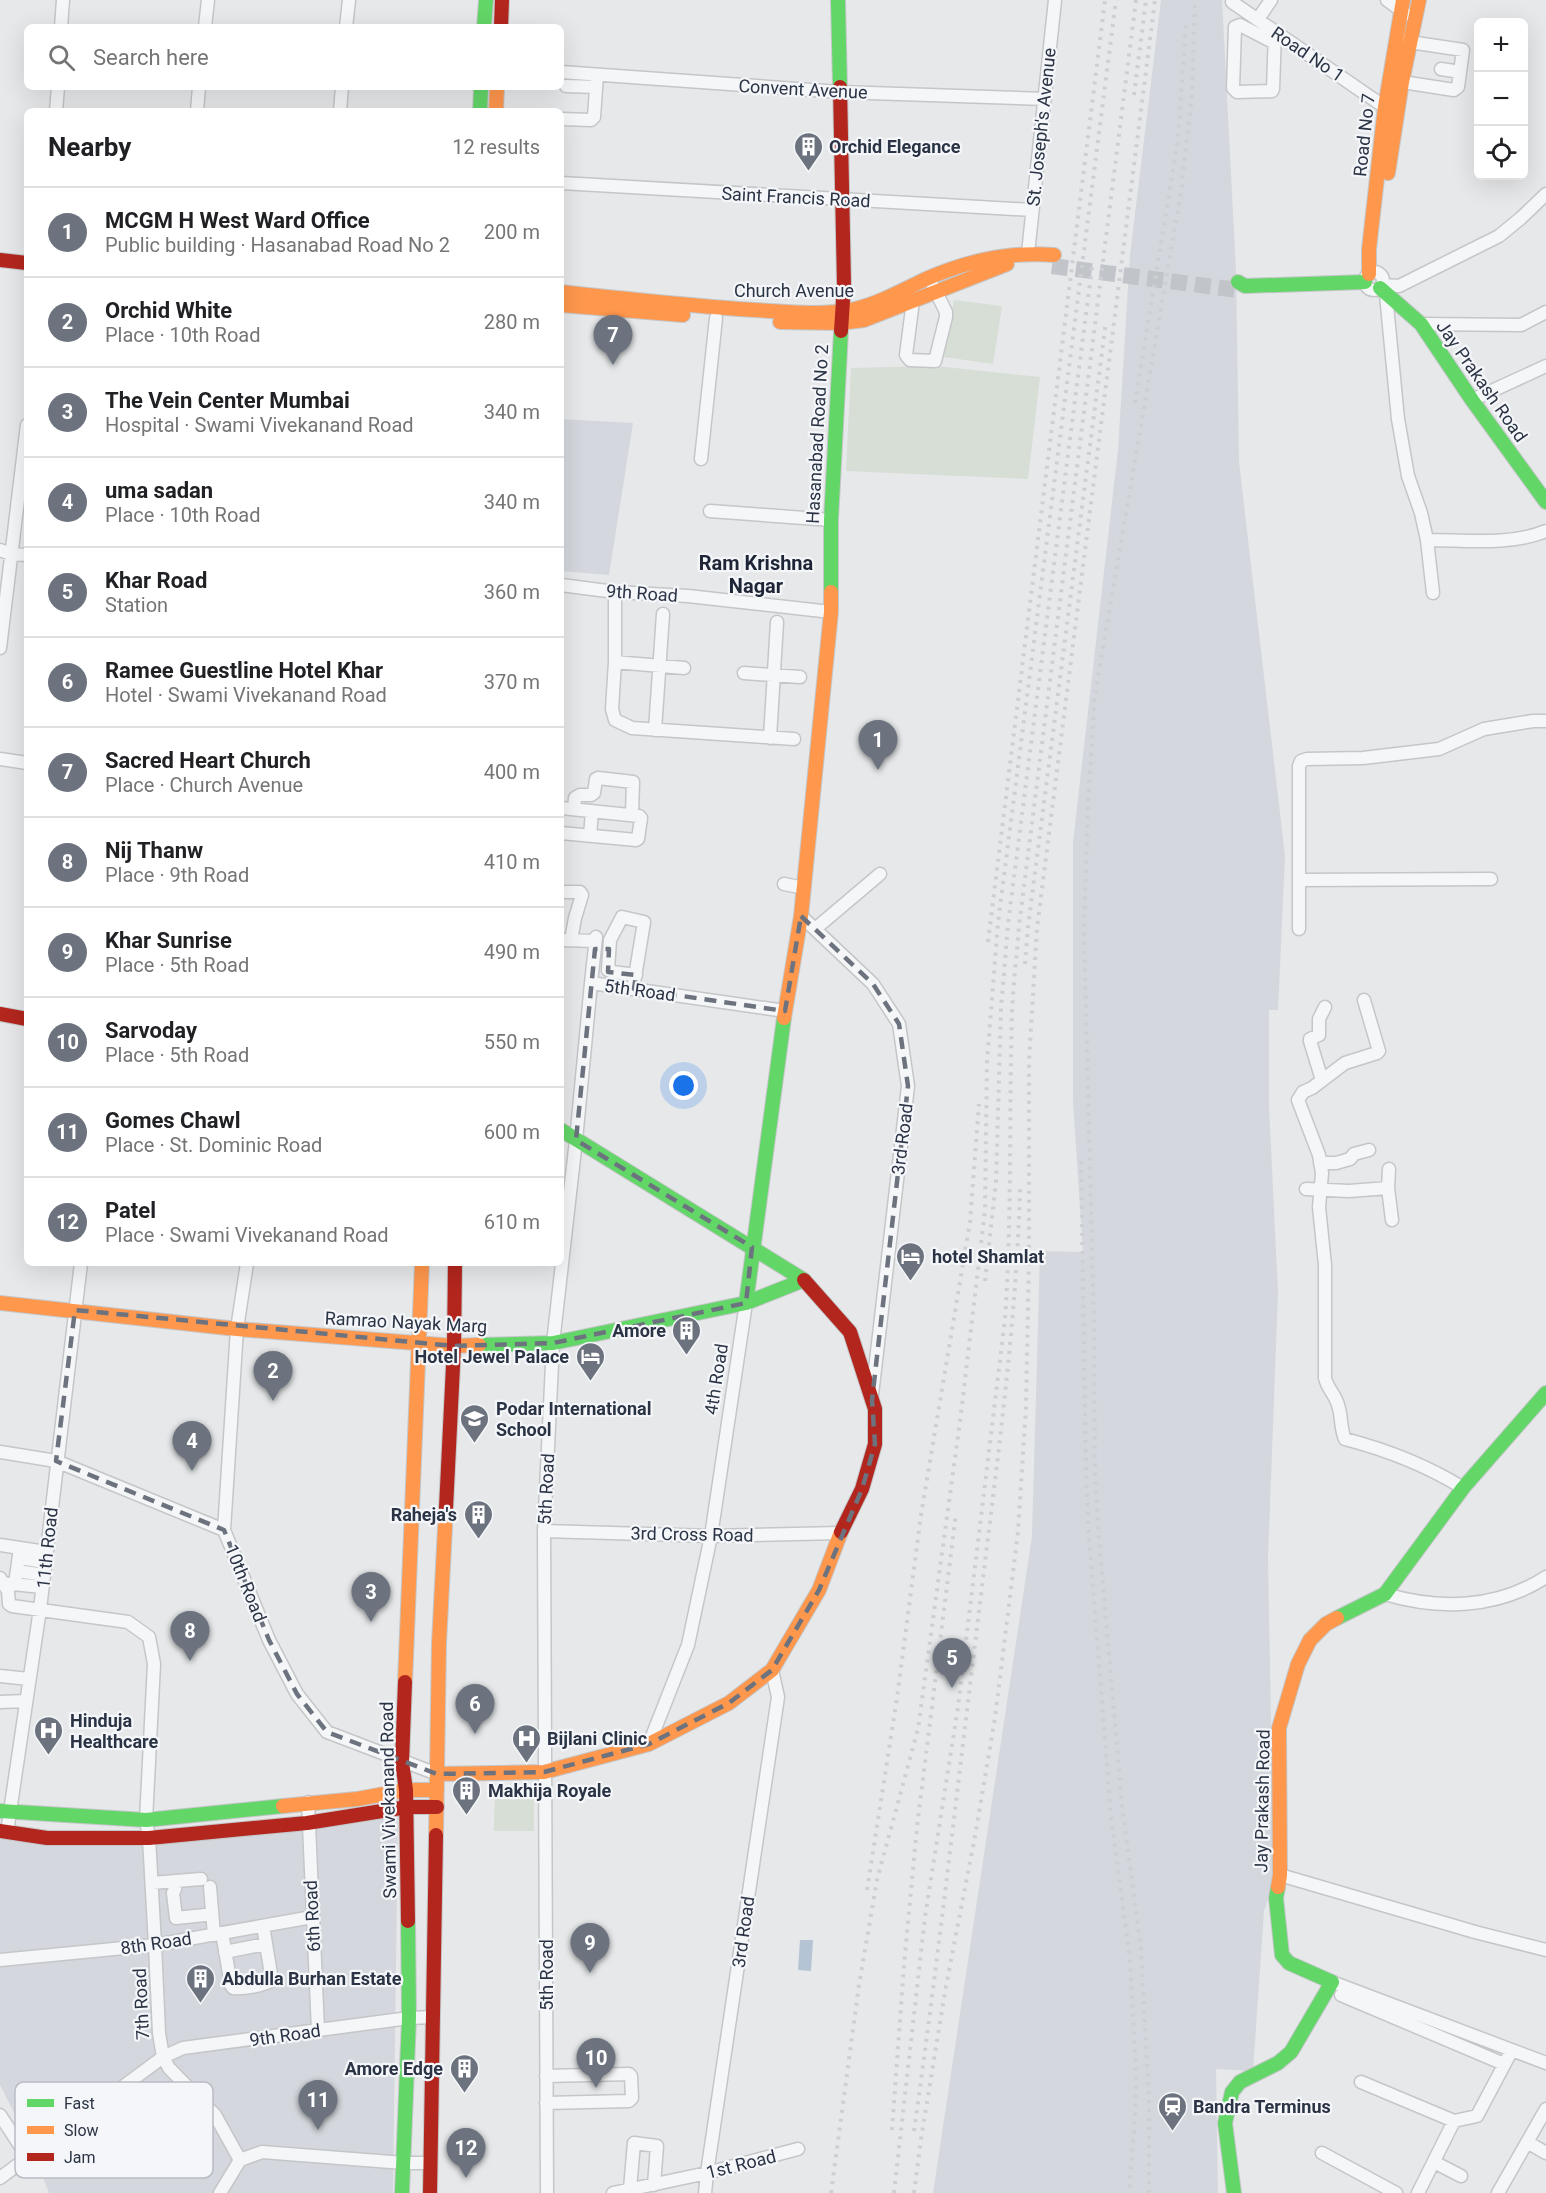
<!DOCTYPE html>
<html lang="en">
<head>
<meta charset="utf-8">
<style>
  :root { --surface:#fff; --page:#f6f6f6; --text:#202124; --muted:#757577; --line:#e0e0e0; --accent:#6c737f }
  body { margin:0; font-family:Roboto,sans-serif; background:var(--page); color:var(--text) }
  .controls { position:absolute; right:18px; top:18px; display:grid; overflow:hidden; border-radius:9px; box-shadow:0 6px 24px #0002 }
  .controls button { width:54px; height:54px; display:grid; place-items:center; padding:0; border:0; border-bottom:2px solid var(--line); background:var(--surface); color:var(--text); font:30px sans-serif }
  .you { position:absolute; left:684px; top:1086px; width:21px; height:21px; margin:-15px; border:4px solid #fff; border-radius:50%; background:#1a73e8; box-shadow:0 0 0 9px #1a73e833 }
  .badge { display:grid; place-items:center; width:39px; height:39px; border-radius:50%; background:var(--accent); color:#fff; font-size:20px; font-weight:700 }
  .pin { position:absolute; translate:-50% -50px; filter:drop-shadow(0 2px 3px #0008) }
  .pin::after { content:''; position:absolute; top:32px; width:21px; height:18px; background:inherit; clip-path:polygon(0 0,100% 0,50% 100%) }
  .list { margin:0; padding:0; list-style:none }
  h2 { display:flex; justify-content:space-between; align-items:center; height:78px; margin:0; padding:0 24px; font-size:26px }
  h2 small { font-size:20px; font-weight:400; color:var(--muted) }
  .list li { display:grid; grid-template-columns:39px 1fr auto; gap:18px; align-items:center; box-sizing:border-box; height:90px; padding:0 24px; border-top:2px solid var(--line) }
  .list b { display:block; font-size:22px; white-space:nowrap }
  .list p { margin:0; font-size:20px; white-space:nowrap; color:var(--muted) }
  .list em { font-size:20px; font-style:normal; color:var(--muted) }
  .icon { flex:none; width:33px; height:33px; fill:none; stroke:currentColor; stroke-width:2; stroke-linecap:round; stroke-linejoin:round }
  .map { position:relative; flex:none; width:1546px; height:2193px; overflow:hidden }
  .search { position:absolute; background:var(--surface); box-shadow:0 6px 24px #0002; left:24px; top:24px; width:540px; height:66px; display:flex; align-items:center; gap:15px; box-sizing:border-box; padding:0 21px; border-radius:9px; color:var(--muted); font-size:22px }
  .panel { position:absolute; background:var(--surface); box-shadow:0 6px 24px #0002; left:24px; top:108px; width:540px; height:1158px; border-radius:9px }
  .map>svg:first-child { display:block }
  .built { fill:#d4d7dd }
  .green { fill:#d6ded6 }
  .water { fill:#b4c4d5 }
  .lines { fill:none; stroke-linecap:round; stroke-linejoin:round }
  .secondary-tunnel { stroke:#c1c4c9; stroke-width:16; stroke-dasharray:16 8; stroke-linecap:butt }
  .street-casing { stroke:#c4c6c8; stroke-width:15 }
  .fast-casing { stroke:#c4c6c8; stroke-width:16 }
  .slow-casing { stroke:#c4c6c8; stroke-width:16 }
  .jam-casing { stroke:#c4c6c8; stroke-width:16 }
  .street { stroke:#f5f6f7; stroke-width:12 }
  .fast { stroke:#63d668; stroke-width:14 }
  .slow { stroke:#ff974d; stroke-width:14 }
  .jam { stroke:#b3261e; stroke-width:14 }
  .rail { stroke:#cecfd2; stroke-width:4; stroke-dasharray:3 6; stroke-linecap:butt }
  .marked { fill:none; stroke:#6c737f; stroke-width:4.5; stroke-dasharray:12 8; stroke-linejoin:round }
  .labels { text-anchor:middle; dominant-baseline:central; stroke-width:4.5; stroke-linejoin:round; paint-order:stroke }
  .street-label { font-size:18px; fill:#2b3445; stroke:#f4f6f9 }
  .poi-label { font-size:18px; font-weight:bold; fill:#2b3445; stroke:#f4f6f9; text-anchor:start }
  .neighbourhood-label { font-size:20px; font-weight:bold; fill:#1d2536; stroke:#f4f6f9 }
  .key { fill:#f4f6f9; stroke:#b8bcc3; stroke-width:1.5 }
  .key-label { font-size:16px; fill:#2b3445 }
</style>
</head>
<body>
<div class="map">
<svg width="1546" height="2193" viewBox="0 0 1546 2193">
  <rect width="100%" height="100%" fill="#e6e8ea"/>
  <!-- built -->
  <path class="built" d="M1161 0H1222L1236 271 1239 462 1285 856 1278 1010H1269V1106L1278 1293 1268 1558 1274 1881 1264 1911 1253 2071 1216 2069 1218 2193H933L1032 1536 1040 1251 1083 1252 1073 1102V842L1118 450 1130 255Z
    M561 419 633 423 609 575 561 571Z
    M398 1816 393 2193H49L29 2142 0 2085V1837L36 1840Z"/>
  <!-- green -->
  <path class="green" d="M954 300 1002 306 993 364 944 357Z
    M936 366 1040 377 1028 479 846 471 851 368Z
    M495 1785H534V1831H494Z"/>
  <!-- water -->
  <path class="water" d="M800 1940H813L811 1971 798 1970Z"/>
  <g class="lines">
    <!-- secondary-tunnel -->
    <path class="secondary-tunnel" d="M1052 266 1238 290"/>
    <defs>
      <path id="street" d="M1387 0 1406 14
        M1232 2 1389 110
        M1258 19 1271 0
        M61 27 63 0
        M205 27 208 0
        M346 27 349 0
        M1275 43 1240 25 1235 27 1233 88 1237 92 1272 91 1273 89 1275 32
        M1441 69 1460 72
        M561 72 840 92 1045 99
        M1396 81 1454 90 1458 87 1463 50 1403 41
        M566 86 596 87
        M56 111 58 87
        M197 111 199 87
        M340 111 342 87
        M561 119 591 120 594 117 597 75
        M561 183 1032 210
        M1028 253 1055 0
        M1365 281a9 9 0 1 1 18 0a9 9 0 1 1-18 0Z
        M1382 285 1399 286 1499 236 1521 218 1546 194
        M1386 295 1398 419 1408 476 1421 513 1427 540 1433 593
        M913 301 906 355 910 360 935 361 946 317V312L933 286
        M1421 324 1521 325 1546 312
        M1472 400 1546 366
        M701 459 716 318
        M710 511 831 520
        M1427 540C1465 540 1510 546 1546 531
        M0 550 11 554 27 555
        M561 585 615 592 688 596 831 612
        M615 592V662L612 709 615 720 632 728 794 739
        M0 648 27 425
        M615 662 684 668
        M744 673 800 677
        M655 730 663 614
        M770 738 777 622
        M0 759 27 763
        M561 808 639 816 641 818 638 839 636 840 561 833
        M574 809 575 798 580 795H591L594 793 596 779 598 778 633 782 632 815
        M590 836 592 811
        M1299 880 1491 879
        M784 884 804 888
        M561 892H580L582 895 575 918 571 940
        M801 916 873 984 899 1024 908 1086 872 1395
        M815 929 880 874
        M1299 929V766L1301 761 1307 759 1363 758 1439 749 1484 729 1533 721H1546
        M561 940 595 941
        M591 983 596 937
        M633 989 644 922 622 917 610 940 608 970 612 972 636 975
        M1364 1000 1379 1051 1377 1053 1345 1063 1312 1088 1303 1092 1298 1100 1319 1155 1322 1173 1319 1207 1325 1265V1378C1328 1390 1335 1394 1338 1405 1342 1416 1340 1428 1345 1439 1387 1450 1426 1465 1463 1488
        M1322 1080 1310 1041V1039L1319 1035V1019L1325 1007
        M1320 1163H1336L1350 1159 1354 1154 1369 1150
        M1389 1169 1388 1188 1392 1220
        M1306 1189 1349 1191 1388 1188
        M247 1263 237 1329 224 1530 269 1640 297 1694 327 1732 437 1774
        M0 1452 56 1461 224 1530
        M544 1531 711 1536 840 1533
        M0 1545 46 1552
        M19 1558 45 1562
        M17 1571 44 1575
        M0 1578 8 1591 9 1604 12 1606 128 1622 149 1637 154 1664 146 1820 149 1838 155 1945 159 2033 163 2057 169 2068 215 2115 240 2160
        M3 1583 42 1587
        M15 1584 20 1548
        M1385 1594C1439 1610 1497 1609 1546 1577
        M0 1676 29 1679
        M0 1702 26 1701
        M649 1744 688 1645 711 1536 746 1303
        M308 1802 318 2030
        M7 1832 40 1609 81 1263
        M1280 1875 1475 1932 1546 1950
        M152 1883 201 1879
        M210 1887 214 1935
        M175 1889 173 1893 176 1918 205 1915
        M222 1933 231 1985 233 1988C245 1989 262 1986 272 1980L263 1926
        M225 1952 266 1944
        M0 1960 155 1945 312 1917
        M1332 1982 1546 2063
        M1341 1995 1504 2064
        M546 2076 629 2074 631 2076 632 2098 629 2101 546 2103
        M1361 2082 1454 2121
        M0 2115 28 2158
        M1527 2142 1546 2153
        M1322 2153 1396 2193
        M240 2160 262 2152 404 2163H430
        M1434 2162 1461 2176
        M0 2178 163 2057 183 2048 409 2018 433 2017
        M630 2189 634 2143 657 2146 654 2185
        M220 2193 240 2160
        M547 2193 544 1531 553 1343 576 1140 591 983 785 1011
        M613 2193 707 2173 798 2149
        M705 2193 707 2173 778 1697 772 1670
        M1418 2193 1454 2121 1477 2116 1512 2050
        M1498 2193 1546 2109"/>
      <path id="fast" d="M838 0 840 87
        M484 27 486 0
        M480 111 481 87
        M1238 282 1245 286 1365 282
        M1380 288 1421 324 1472 400 1546 502
        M831 592V520L841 331
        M561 1130 804 1280
        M746 1303 784 1018
        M479 1345 553 1343 746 1303 804 1280
        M1337 1618 1385 1594 1463 1488 1546 1393
        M0 1811 146 1820 283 1806
        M402 2193 409 2018 408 1921
        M1234 2193 1225 2123 1232 2092 1240 2082 1278 2063 1291 2052 1332 1982 1289 1963 1282 1955 1276 1898 1278 1887"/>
      <path id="slow" d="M496 111 497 87
        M1388 173 1402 82 1419 0
        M1369 274V249L1385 107 1403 0
        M561 292C626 299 690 306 755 310 788 312 823 316 855 309 880 303 903 290 926 279 967 261 1009 251 1054 255
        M561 305 683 315
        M780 322 840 323 864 320 1007 264
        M784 1018 801 916 831 612V592
        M0 1303 237 1329 454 1346 479 1345
        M405 1682 422 1263
        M437 1774 544 1772 649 1744 729 1703 772 1670 819 1590 841 1532
        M283 1806 357 1799 406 1790H437
        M436 1835 439 1643 446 1508
        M1278 1887 1280 1875 1279 1728 1298 1664 1310 1640 1326 1624 1337 1618"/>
      <path id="jam" d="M501 27 502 0
        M840 87 844 285 841 331
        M0 260 27 263
        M0 1014 27 1019
        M804 1280 850 1332 875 1409V1444L862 1489 841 1532
        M446 1508 454 1346 455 1263
        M405 1682 402 1762 406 1790 408 1921
        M0 1831 47 1838H149L307 1823 407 1807H437
        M430 2193 436 1835"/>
    </defs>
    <!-- street casing -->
    <use href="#street" class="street-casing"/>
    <!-- fast casing -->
    <use href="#fast" class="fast-casing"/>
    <!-- slow casing -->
    <use href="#slow" class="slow-casing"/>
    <!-- jam casing -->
    <use href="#jam" class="jam-casing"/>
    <!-- street -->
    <use href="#street" class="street"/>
    <!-- fast -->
    <use href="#fast" class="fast"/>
    <!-- slow -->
    <use href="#slow" class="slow"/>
    <!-- jam -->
    <use href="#jam" class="jam"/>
    <!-- rail -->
    <path class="rail" d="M1134 95 1146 0
      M1135 403 1178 139 1186 23
      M988 942 1105 0
      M1025 964 1028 927 1106 321
      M1081 1161 1086 1476 1089 1537 1111 1816 1130 1959 1136 2074 1135 2117 1129 2193
      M985 1281 996 1182 1001 1009 1008 924 1092 267
      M867 1890 897 1698 921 1515 970 1222 979 1104
      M892 2130 904 1965 917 1827 956 1513
      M914 2131C938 1961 957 1790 978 1620 995 1476 1016 1333 1020 1189
      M831 2193 859 1985 877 1880 918 1729 961 1414 985 1210 987 1062 998 923 1116 0
      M894 2193 925 1917 958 1707 1005 1319C1012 1217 1009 1115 1012 1013 1013 984 1017 955 1019 926L1136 0
      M914 2193 921 2139 946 1986 975 1836 995 1718 1018 1532 1026 1407 1029 1257V1061L1037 928 1155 0
      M1149 2193V2099L1141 1950 1122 1805 1099 1539 1095 1475 1094 1327 1084 929 1088 803 1095 694 1181 192 1192 94 1195 0"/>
  </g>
  <!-- marked area -->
  <path class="marked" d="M801 916 873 984 899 1024 908 1086 872 1400 875 1444 862 1489 819 1590 772 1670 729 1703 649 1744 544 1772 437 1774 327 1732 297 1694 269 1640 224 1530 56 1461 75 1310 454 1346 553 1343 746 1303 752 1247 576 1140 595 949H609L608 972 636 975 634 989 785 1011Z"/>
  <!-- icons -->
  <defs>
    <symbol id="building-pin" viewBox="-11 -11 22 30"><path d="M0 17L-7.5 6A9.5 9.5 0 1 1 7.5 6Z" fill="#6c737f" stroke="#f4f6f9"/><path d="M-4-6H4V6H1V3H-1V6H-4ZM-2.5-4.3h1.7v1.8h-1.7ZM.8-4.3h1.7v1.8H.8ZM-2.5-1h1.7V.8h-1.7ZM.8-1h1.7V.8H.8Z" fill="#fff"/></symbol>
    <symbol id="hotel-pin" viewBox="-11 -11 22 30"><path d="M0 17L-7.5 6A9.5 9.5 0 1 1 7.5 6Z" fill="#6c737f" stroke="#f4f6f9"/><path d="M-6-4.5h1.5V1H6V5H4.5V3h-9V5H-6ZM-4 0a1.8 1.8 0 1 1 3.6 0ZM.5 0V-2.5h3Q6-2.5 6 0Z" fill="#fff"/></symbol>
    <symbol id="school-pin" viewBox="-11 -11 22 30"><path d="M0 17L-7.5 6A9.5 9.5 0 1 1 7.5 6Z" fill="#6c737f" stroke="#f4f6f9"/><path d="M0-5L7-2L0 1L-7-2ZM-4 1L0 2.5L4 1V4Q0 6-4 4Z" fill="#fff"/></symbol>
    <symbol id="hospital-pin" viewBox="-11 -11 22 30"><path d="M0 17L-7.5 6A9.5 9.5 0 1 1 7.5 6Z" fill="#6c737f" stroke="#f4f6f9"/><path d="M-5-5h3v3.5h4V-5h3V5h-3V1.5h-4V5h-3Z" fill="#fff"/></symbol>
    <symbol id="station-pin" viewBox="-11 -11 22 30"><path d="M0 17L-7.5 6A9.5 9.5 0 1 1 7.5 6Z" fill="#6c737f" stroke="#f4f6f9"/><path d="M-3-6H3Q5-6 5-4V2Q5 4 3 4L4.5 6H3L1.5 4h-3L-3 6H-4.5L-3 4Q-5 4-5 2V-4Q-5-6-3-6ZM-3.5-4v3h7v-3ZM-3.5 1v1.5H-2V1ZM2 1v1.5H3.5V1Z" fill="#fff"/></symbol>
  </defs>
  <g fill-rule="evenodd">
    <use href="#building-pin" x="792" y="130" width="33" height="45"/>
    <use href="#hotel-pin" x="894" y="1240" width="33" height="45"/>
    <use href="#building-pin" x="670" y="1314" width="33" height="45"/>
    <use href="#hotel-pin" x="574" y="1340" width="33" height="45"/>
    <use href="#school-pin" x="458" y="1402" width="33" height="45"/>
    <use href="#building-pin" x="462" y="1498" width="33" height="45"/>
    <use href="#hospital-pin" x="32" y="1714" width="33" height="45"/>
    <use href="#hospital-pin" x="510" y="1722" width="33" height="45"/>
    <use href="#building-pin" x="450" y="1774" width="33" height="45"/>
    <use href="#building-pin" x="184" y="1962" width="33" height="45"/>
    <use href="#building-pin" x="448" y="2052" width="33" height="45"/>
    <use href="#station-pin" x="1156" y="2090" width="33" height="45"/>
  </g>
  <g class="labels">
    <!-- street labels -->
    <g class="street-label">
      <text transform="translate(1308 54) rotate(34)">Road No 1</text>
      <text transform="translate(803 89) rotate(3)">Convent Avenue</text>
      <text transform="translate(1041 127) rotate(-84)">St. Joseph's Avenue</text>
      <text transform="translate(1364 135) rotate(-84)">Road No 7</text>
      <text transform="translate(796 197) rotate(3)">Saint Francis Road</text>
      <text x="794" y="290">Church Avenue</text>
      <text transform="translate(1482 381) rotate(55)">Jay Prakash Road</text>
      <text transform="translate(817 434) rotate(-87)">Hasanabad Road No 2</text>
      <text transform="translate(642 593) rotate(4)">9th Road</text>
      <text transform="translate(640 990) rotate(8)">5th Road</text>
      <text transform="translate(902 1139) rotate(-83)">3rd Road</text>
      <text transform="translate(406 1322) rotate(3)">Ramrao Nayak Marg</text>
      <text transform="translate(716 1379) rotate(-81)">4th Road</text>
      <text transform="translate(546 1489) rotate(-87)">5th Road</text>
      <text transform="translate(692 1534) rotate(1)">3rd Cross Road</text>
      <text transform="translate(47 1548) rotate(-84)">11th Road</text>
      <text transform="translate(246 1583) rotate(68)">10th Road</text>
      <text transform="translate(388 1800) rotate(-91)">Swami Vivekanand Road</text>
      <text transform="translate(1262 1801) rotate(-89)">Jay Prakash Road</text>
      <text transform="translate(312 1916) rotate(-93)">6th Road</text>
      <text transform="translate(743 1932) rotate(-82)">3rd Road</text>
      <text transform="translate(156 1943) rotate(-8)">8th Road</text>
      <text transform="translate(546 1975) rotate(-90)">5th Road</text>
      <text transform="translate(141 2004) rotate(-93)">7th Road</text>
      <text transform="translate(285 2035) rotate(-8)">9th Road</text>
      <text transform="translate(741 2164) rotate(-14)">1st Road</text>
    </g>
    <!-- poi labels -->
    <g class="poi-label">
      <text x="829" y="146">Orchid Elegance</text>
      <text x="932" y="1256">hotel Shamlat</text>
      <text x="666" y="1330" text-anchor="end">Amore</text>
      <text x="569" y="1356" text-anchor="end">Hotel Jewel Palace</text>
      <text x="496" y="1408">Podar International<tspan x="496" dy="21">School</tspan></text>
      <text x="457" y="1514" text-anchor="end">Raheja's</text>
      <text x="70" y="1720">Hinduja<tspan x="70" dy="21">Healthcare</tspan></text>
      <text x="547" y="1738">Bijlani Clinic</text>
      <text x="488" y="1790">Makhija Royale</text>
      <text x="222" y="1978">Abdulla Burhan Estate</text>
      <text x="443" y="2068" text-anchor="end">Amore Edge</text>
      <text x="1193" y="2106">Bandra Terminus</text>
    </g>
    <!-- neighbourhood labels -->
    <g class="neighbourhood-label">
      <text x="756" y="563">Ram Krishna<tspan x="756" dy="23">Nagar</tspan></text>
    </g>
  </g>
  <!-- legend -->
  <rect x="15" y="2082" width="198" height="96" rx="9" class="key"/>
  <rect x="27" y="2099" width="27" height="8" fill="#63d668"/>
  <rect x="27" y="2126" width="27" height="8" fill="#ff974d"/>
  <rect x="27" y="2153" width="27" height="8" fill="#b3261e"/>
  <g class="key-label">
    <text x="64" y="2109">Fast</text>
    <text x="64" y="2136">Slow</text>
    <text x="64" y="2163">Jam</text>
  </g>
</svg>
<div class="controls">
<button>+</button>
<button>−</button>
<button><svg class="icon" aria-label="locate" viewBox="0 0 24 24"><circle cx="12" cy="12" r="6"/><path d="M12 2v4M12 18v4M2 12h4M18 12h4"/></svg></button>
</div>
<div class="you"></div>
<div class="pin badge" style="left:878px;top:770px">1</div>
<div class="pin badge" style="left:273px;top:1401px">2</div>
<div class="pin badge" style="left:371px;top:1622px">3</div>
<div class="pin badge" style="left:192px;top:1471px">4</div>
<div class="pin badge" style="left:952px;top:1688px">5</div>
<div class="pin badge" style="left:475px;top:1734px">6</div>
<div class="pin badge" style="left:613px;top:365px">7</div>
<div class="pin badge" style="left:190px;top:1661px">8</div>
<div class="pin badge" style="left:590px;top:1973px">9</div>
<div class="pin badge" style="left:596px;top:2088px">10</div>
<div class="pin badge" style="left:318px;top:2130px">11</div>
<div class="pin badge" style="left:466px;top:2178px">12</div>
<div class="search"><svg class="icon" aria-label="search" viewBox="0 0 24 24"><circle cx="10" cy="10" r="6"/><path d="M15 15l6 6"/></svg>Search here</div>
<section class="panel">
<h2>Nearby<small>12 results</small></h2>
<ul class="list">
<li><span class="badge">1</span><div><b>MCGM H West Ward Office</b><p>Public building · Hasanabad Road No 2</p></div><em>200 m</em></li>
<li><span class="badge">2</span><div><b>Orchid White</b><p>Place · 10th Road</p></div><em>280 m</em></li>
<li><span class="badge">3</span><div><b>The Vein Center Mumbai</b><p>Hospital · Swami Vivekanand Road</p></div><em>340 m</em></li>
<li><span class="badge">4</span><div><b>uma sadan</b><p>Place · 10th Road</p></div><em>340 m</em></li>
<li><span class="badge">5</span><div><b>Khar Road</b><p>Station</p></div><em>360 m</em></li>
<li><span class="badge">6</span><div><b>Ramee Guestline Hotel Khar</b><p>Hotel · Swami Vivekanand Road</p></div><em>370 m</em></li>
<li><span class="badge">7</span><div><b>Sacred Heart Church</b><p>Place · Church Avenue</p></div><em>400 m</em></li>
<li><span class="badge">8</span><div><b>Nij Thanw</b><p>Place · 9th Road</p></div><em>410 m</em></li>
<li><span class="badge">9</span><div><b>Khar Sunrise</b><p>Place · 5th Road</p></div><em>490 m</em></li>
<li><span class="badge">10</span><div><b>Sarvoday</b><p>Place · 5th Road</p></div><em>550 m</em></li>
<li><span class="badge">11</span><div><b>Gomes Chawl</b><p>Place · St. Dominic Road</p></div><em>600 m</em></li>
<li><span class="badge">12</span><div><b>Patel</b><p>Place · Swami Vivekanand Road</p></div><em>610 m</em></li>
</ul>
</section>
</div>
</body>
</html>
